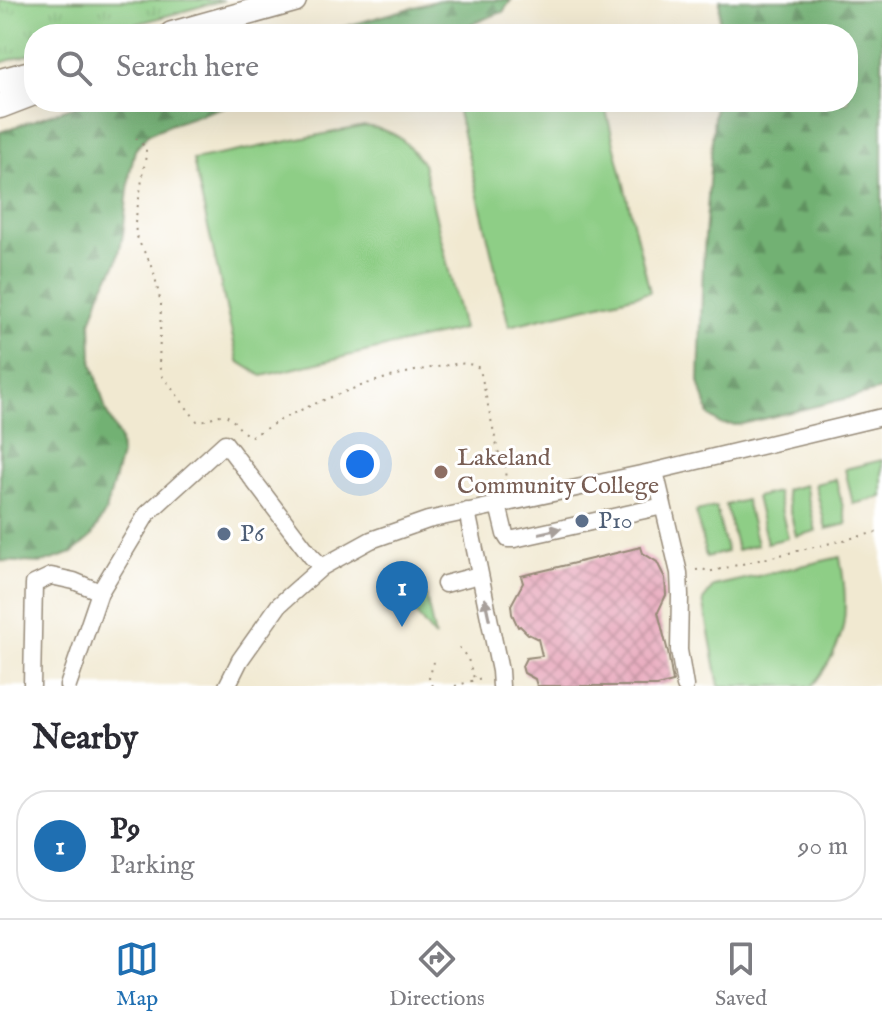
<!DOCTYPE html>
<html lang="en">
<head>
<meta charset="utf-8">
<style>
  :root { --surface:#fff; --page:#f2f2f3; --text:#2b2b33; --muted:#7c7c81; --line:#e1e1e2; --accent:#1f6fb2 }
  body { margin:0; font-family:"IM FELL English",serif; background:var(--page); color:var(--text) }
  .you { position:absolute; left:360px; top:464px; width:28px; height:28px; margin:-20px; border:6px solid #fff; border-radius:50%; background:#1a73e8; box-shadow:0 0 0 12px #1a73e833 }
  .badge { display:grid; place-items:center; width:52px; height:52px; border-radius:50%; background:var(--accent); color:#fff; font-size:26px; font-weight:700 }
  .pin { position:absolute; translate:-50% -66px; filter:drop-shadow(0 2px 4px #0008) }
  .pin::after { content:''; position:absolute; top:42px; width:28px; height:24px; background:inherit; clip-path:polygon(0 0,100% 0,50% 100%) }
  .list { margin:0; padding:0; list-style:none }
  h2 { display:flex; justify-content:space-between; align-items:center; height:104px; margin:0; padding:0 32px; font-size:34px }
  h2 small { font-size:26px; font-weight:400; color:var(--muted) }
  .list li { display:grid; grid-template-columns:52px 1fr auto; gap:24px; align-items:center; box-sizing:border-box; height:112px; margin:0 16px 16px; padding:0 16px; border:2px solid var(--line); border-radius:32px }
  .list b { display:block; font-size:30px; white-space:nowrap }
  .list p { margin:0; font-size:26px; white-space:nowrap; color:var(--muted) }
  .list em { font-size:26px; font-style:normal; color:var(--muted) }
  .icon { flex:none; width:44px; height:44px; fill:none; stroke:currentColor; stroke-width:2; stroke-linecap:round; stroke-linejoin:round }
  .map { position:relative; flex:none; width:882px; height:686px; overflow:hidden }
  .search { position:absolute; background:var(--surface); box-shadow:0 8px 32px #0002; left:24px; right:24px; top:24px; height:88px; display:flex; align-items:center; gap:20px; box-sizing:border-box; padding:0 28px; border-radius:32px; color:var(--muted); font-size:30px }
  .sheet { height:232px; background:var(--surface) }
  nav { display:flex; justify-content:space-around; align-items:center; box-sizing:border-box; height:112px; border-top:2px solid var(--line); background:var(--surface); font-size:22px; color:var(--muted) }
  nav a { display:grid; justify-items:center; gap:4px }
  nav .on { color:var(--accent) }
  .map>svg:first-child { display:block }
  .grass { fill:url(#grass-tufts); stroke:#647c52; stroke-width:2 }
  .forest { fill:url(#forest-firs); stroke:#566e48; stroke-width:2 }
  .pitch { fill:#8ece86; stroke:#647c52; stroke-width:2 }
  .building { fill:url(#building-cross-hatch) }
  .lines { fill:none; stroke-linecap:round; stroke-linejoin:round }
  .minor-casing { stroke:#968a78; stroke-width:19 }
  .highway-casing { stroke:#968a78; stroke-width:27 }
  .path { stroke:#968a78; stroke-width:2; stroke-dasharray:2 6; stroke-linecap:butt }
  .minor { stroke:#fff; stroke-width:16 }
  .highway { stroke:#fff; stroke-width:24 }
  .oneway { fill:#a79f9a }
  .education-dot { fill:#8d6e63; stroke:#fff; stroke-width:3 }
  .service-dot { fill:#5c6f8a; stroke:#fff; stroke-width:3 }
  .labels { text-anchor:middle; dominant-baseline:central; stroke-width:6; stroke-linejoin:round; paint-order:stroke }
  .education-label { font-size:24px; fill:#785e54; stroke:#fff; text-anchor:start }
  .service-label { font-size:24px; fill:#4e5e75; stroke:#fff; text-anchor:start }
</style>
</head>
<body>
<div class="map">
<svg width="882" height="686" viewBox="0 0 882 686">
  <defs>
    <pattern id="grass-tufts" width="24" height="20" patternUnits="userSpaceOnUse" patternTransform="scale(2)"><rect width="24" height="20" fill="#8ece86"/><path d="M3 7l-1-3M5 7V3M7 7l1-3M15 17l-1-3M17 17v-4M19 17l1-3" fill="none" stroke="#7bb173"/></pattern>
    <pattern id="forest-firs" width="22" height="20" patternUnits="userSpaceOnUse" patternTransform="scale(2)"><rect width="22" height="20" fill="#72b173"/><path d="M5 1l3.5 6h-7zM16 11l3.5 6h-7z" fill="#5f905e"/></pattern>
    <pattern id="building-cross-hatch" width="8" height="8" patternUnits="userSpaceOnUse" patternTransform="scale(2)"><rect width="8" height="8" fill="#e7a4b9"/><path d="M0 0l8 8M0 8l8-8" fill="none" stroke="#bc8696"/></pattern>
  </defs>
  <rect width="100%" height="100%" fill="#fff"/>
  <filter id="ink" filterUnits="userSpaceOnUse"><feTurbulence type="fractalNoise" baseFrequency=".0125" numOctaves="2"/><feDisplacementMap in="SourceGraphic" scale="16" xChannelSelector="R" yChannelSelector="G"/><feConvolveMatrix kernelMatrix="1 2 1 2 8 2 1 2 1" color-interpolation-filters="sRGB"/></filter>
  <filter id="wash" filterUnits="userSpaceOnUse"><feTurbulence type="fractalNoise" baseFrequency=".006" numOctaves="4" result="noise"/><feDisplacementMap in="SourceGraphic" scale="32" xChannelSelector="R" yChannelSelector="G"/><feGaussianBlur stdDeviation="1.8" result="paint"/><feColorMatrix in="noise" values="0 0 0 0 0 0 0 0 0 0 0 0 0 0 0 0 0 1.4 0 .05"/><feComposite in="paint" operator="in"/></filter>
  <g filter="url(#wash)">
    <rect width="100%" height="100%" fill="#f1e9d1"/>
    <!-- grass -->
    <path class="grass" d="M0 0H224L100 34H34V53L0 63Z
      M426 595 435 638 408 604Z"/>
    <!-- forest -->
    <path class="forest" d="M439 0H511L503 12 444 34H319Z
      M720 0H882V390L738 425 720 424 709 415 699 382 703 264 715 102H848V34H719Z
      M86 102H238L169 125 148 134 135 150 130 172 123 234 117 262 102 289 91 322 92 361 106 411 120 439 121 455 106 511 91 537 72 553 42 563 0 561V132Z"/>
    <!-- pitch -->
    <path class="pitch" d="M484 102H604L650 292 509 326 457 108Z
      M365 126C396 131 404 138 423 164L463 329 262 376 238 361 193 160Z
      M882 460V497L853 504 845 469Z
      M836 479 847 524 826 529 815 484Z
      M805 485 816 531 796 536 785 490Z
      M777 492 788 538 767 543 756 497Z
      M746 500 757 545 737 550 726 505Z
      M716 507 727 552 706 557 696 511Z
      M840 557C850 611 848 642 812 686H719L703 600 714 586Z"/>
    <g id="blocks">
      <!-- building -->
      <path class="building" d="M641 547 643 553 657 562 665 578 666 595 658 612 668 652 673 682 657 686H537L535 679 524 673 522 666 526 658 542 656 538 639 528 634 520 626 518 627 512 614 511 605 523 583 521 576Z"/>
    </g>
  </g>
  <g filter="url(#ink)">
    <use href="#blocks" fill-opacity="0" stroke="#968a78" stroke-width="2"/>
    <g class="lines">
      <defs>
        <path id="minor" d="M655 471 679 573 680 595 679 650 685 686
          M498 505 505 534 508 539H514L663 506
          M467 511 500 671 501 686
          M445 584 479 575
          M32 686 34 584 51 576 74 581 100 592
          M68 686 100 592 147 514 225 443 311 556 322 567
          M227 686 240 660 279 605 322 567 371 540 428 520 655 471 882 417"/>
        <path id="highway" d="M172 34 294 0
          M0 81 34 72
          M0 106 34 93"/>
      </defs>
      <!-- minor casing -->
      <use href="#minor" class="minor-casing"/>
      <!-- highway casing -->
      <use href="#highway" class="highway-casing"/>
      <!-- path -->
      <path class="path" d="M136 138 146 148V155L135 223 136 234 140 244 153 268 161 304 159 366 163 377 197 421C207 422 214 414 224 415 235 417 238 432 251 436 265 430 277 421 290 415 337 393 385 375 437 367 451 365 467 360 479 368L481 374 498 451 505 464 506 488
        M696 570 703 569 708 572 882 531
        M459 647 468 659 474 678
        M433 686 429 678 434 662
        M455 686 485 677"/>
      <!-- minor -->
      <use href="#minor" class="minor"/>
      <!-- highway -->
      <use href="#highway" class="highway"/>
    </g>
    <!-- one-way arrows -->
    <defs><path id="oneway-solid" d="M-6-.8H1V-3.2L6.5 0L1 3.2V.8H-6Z" transform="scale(2)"/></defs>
    <g class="oneway">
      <use href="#oneway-solid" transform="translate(550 531) rotate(-12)"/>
      <use href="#oneway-solid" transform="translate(487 609) rotate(-102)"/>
    </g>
  </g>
  <!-- markers -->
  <circle class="education-dot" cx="441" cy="472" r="8"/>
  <g class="service-dot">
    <circle cx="582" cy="521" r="8"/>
    <circle cx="224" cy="534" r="8"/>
  </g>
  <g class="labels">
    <!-- education labels -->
    <g class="education-label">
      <text x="457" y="458">Lakeland<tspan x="457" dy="28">Community College</tspan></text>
    </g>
    <!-- service labels -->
    <g class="service-label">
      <text x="598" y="521">P10</text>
      <text x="240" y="534">P6</text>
    </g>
  </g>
</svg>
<div class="you"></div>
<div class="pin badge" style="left:402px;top:627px">1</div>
<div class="search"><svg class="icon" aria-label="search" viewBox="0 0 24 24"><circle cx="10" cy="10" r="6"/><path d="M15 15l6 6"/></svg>Search here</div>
</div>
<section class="sheet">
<h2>Nearby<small></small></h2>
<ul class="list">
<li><span class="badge">1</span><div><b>P9</b><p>Parking</p></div><em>90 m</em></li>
</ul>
</section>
<nav>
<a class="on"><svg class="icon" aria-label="map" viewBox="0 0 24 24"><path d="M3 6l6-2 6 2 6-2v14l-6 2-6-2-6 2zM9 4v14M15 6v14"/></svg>Map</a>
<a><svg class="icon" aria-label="directions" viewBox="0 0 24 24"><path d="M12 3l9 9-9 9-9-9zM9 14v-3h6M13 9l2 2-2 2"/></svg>Directions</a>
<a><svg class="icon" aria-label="saved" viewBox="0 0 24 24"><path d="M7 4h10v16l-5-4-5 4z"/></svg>Saved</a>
</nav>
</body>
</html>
